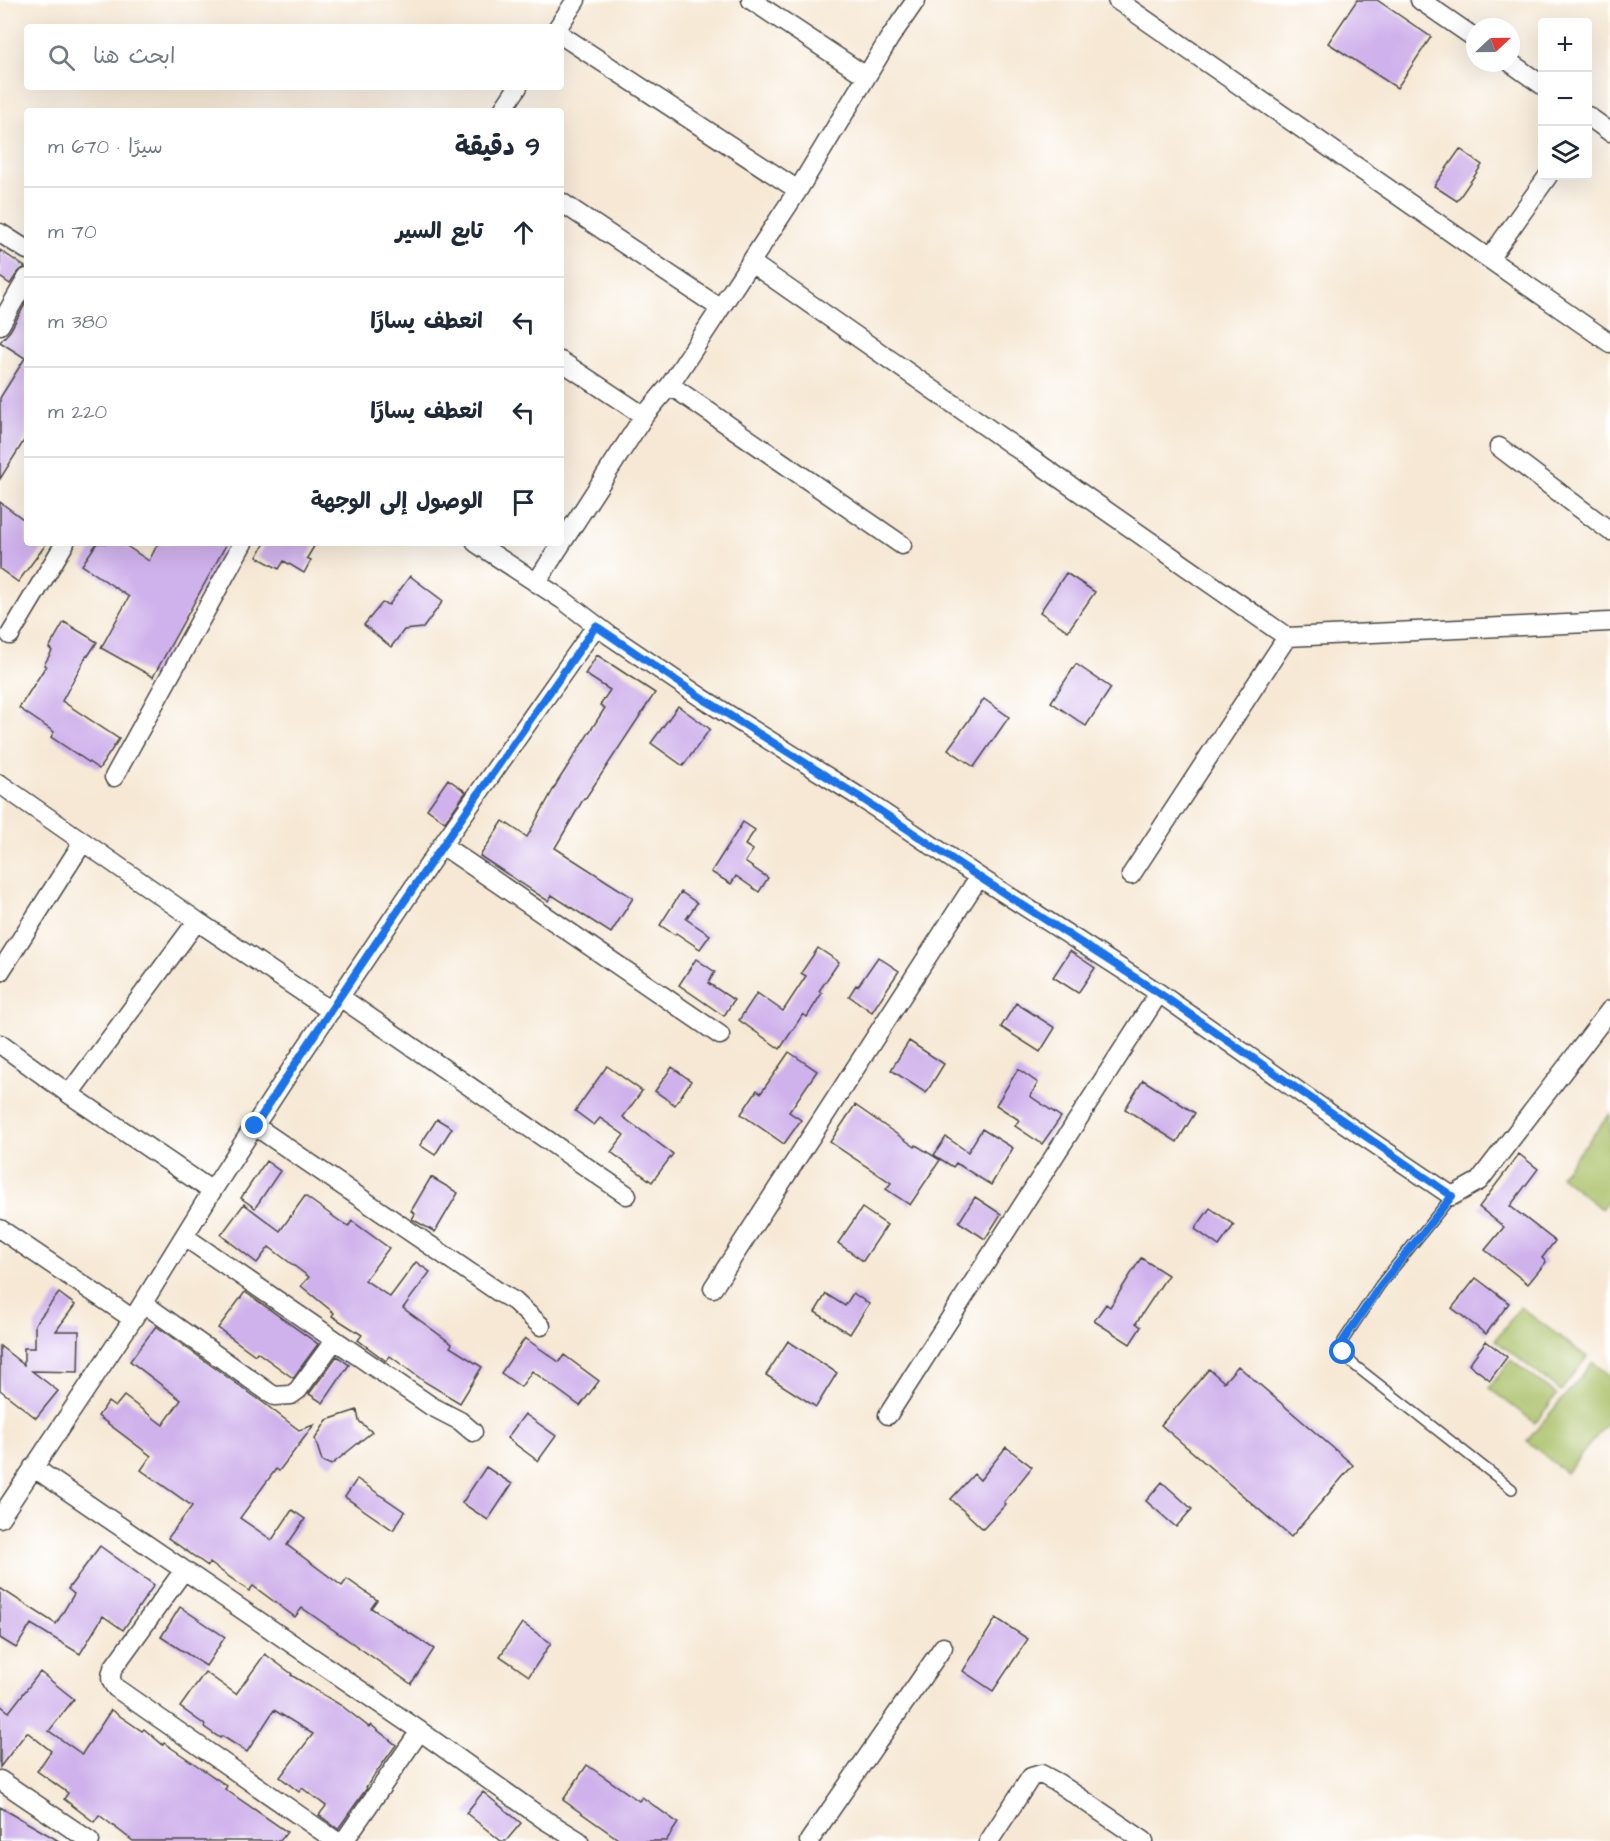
<!DOCTYPE html>
<html lang="ar">
<head>
<meta charset="utf-8">
<style>
  :root { --surface:#fff; --page:#f2f2f3; --text:#1f2937; --muted:#747a83; --line:#e0e1e3 }
  body { margin:0; font-family:"Architects Daughter","Playpen Sans Arabic",sans-serif; background:var(--page); color:var(--text); direction:rtl }
  .controls { position:absolute; right:18px; top:18px; display:grid; overflow:hidden; border-radius:6px; box-shadow:0 6px 24px #0002 }
  .controls button { width:54px; height:54px; display:grid; place-items:center; padding:0; border:0; border-bottom:2px solid var(--line); background:var(--surface); color:var(--text); font:30px sans-serif }
  .compass { position:absolute; left:1466px; top:18px; width:54px; height:54px; border-radius:50%; background:var(--surface); box-shadow:0 6px 24px #0002; rotate:68deg }
  .stop { position:absolute; width:18px; height:18px; margin:-14px; border:4px solid #1a73e8; border-radius:50%; background:#fff }
  .stop.end { background:#1a73e8; border-color:#fff; box-shadow:0 2px 6px #0008 }
  .list { margin:0; padding:0; list-style:none }
  h2 { display:flex; justify-content:space-between; align-items:center; height:78px; margin:0; padding:0 24px; font-size:26px }
  h2 small { font-size:20px; font-weight:400; color:var(--muted) }
  .list li { display:grid; grid-template-columns:39px 1fr auto; gap:18px; align-items:center; box-sizing:border-box; height:90px; padding:0 24px; border-top:2px solid var(--line) }
  .list b { display:block; font-size:22px; white-space:nowrap }
  .list em { font-size:20px; font-style:normal; color:var(--muted) }
  .icon { flex:none; width:33px; height:33px; fill:none; stroke:currentColor; stroke-width:2; stroke-linecap:round; stroke-linejoin:round }
  .map { position:relative; flex:none; width:1610px; height:1841px; overflow:hidden; direction:ltr }
  .search { position:absolute; background:var(--surface); box-shadow:0 6px 24px #0002; left:24px; top:24px; width:540px; height:66px; display:flex; align-items:center; gap:15px; box-sizing:border-box; padding:0 21px; border-radius:6px; color:var(--muted); font-size:22px }
  .panel { position:absolute; background:var(--surface); box-shadow:0 6px 24px #0002; left:24px; top:108px; width:540px; height:438px; border-radius:6px; direction:rtl }
  .map>svg:first-child { display:block }
  .green { fill:#a9c066; stroke:#6a7648; stroke-width:1.5 }
  .building { fill:#cfb1eb }
  .lines { fill:none; stroke-linecap:round; stroke-linejoin:round }
  .service-casing { stroke:#494744; stroke-width:12 }
  .minor-casing { stroke:#494744; stroke-width:21 }
  .service { stroke:#fff; stroke-width:9 }
  .minor { stroke:#fff; stroke-width:18 }
  .route { stroke:#1a73e8; stroke-width:8 }
</style>
</head>
<body>
<div class="map">
<svg width="1610" height="1841" viewBox="0 0 1610 1841">
  <rect width="100%" height="100%" fill="#fff"/>
  <filter id="ink" filterUnits="userSpaceOnUse"><feTurbulence type="fractalNoise" baseFrequency=".0167" numOctaves="2"/><feDisplacementMap in="SourceGraphic" scale="12" xChannelSelector="R" yChannelSelector="G"/><feConvolveMatrix kernelMatrix="1 2 1 2 8 2 1 2 1" color-interpolation-filters="sRGB"/></filter>
  <filter id="wash" filterUnits="userSpaceOnUse"><feTurbulence type="fractalNoise" baseFrequency=".008" numOctaves="4" result="noise"/><feDisplacementMap in="SourceGraphic" scale="24" xChannelSelector="R" yChannelSelector="G"/><feGaussianBlur stdDeviation="1.35" result="paint"/><feColorMatrix in="noise" values="0 0 0 0 0 0 0 0 0 0 0 0 0 0 0 0 0 1.4 0 .05"/><feComposite in="paint" operator="in"/></filter>
  <g filter="url(#wash)">
    <rect width="100%" height="100%" fill="#f6e8d4"/>
    <!-- green -->
    <path class="green" d="M1610 1114V1198L1601 1209 1560 1176Z
      M1520 1307 1587 1357 1561 1391 1495 1340Z
      M1511 1360 1557 1395 1535 1423 1489 1388Z
      M1593 1362 1610 1376V1420L1566 1473 1527 1441Z"/>
    <g id="blocks">
      <!-- building -->
      <path class="building" d="M1357 0H1377L1431 37 1397 88 1328 43Z
        M1460 149 1482 165 1457 201 1434 186Z
        M0 250 25 267 18 272 10 284 0 277Z
        M27 301V436L0 479V398L25 358 0 342 10 331Z
        M0 502 27 522V543H47L18 582 0 569Z
        M97 543H122L149 561 158 543H227L153 677 101 648 129 597 82 565Z
        M265 543H316L307 558 311 560 304 573 284 561 279 569 257 557Z
        M1066 573 1095 592 1068 631 1040 612Z
        M410 576 443 601 423 628 404 630 391 647 364 625 382 603 389 605Z
        M64 622 97 642 88 656 87 655 62 701 119 739 99 769 51 737 54 732 19 708 46 666 44 665 52 651 49 648Z
        M597 655 655 693 585 799 584 798 555 848 633 898 611 933 552 895 548 901 480 856 503 821 527 837 558 781 605 708 600 705 610 690 585 674Z
        M1076 664 1111 688 1086 726 1051 702Z
        M984 699 1009 717 974 767 948 749Z
        M678 706 710 729 683 766 651 743Z
        M448 779 466 792 445 822 427 809Z
        M743 822 755 830 745 845 753 850 745 862 768 878 759 892 736 876 731 884 711 872Z
        M681 892 697 903 686 919 710 935 700 949 676 933 675 935 660 925Z
        M818 948 839 962 819 991 822 993 807 1017 803 1014 780 1049 739 1020 757 993 783 1011 806 976 801 973Z
        M1070 951 1095 968 1078 993 1053 977Z
        M878 957 899 971 872 1012 849 996 856 985 858 986Z
        M696 959 715 972 708 983 734 1000 724 1016 679 985Z
        M1016 1003 1055 1028 1040 1052 1001 1027Z
        M909 1041 944 1064 926 1093 891 1070Z
        M789 1052 817 1071 789 1112 801 1120 784 1144 741 1114 757 1090 761 1093Z
        M607 1066 642 1091 623 1117 673 1154 652 1182 611 1152 624 1135 600 1118 594 1125 575 1111Z
        M672 1067 691 1081 675 1105 655 1091Z
        M1018 1069 1038 1083 1030 1096 1061 1117 1042 1144 1015 1126 1019 1120 996 1105Z
        M1143 1080 1195 1113 1177 1142 1125 1109Z
        M855 1105 915 1147 916 1145 940 1160 910 1205 886 1189 891 1183 830 1142Z
        M437 1119 452 1128 435 1155 420 1145Z
        M982 1129 1013 1148 991 1185 956 1163 953 1167 934 1155 946 1137 968 1152Z
        M1519 1154 1538 1169 1510 1206 1555 1241 1542 1258 1546 1262 1528 1284 1485 1250 1504 1227 1479 1207Z
        M266 1161 280 1171 255 1208 241 1198Z
        M431 1177 458 1193 435 1232 412 1219 415 1214 411 1211Z
        M305 1196 348 1227 352 1221 389 1248 365 1280 390 1297 416 1262 430 1272 403 1308 452 1344 450 1347 482 1367 460 1403 425 1382 390 1356 386 1361 358 1340 362 1335 332 1316 334 1313 301 1286 309 1277 269 1247 257 1263 221 1235 244 1204 280 1231Z
        M975 1197 1001 1214 985 1239 959 1222Z
        M862 1208 887 1225 863 1261 838 1243Z
        M1210 1208 1234 1225 1219 1246 1195 1229Z
        M1141 1258 1168 1275 1136 1323 1141 1327 1130 1344 1094 1321 1106 1304 1110 1307Z
        M1476 1278 1509 1303 1486 1334 1452 1308Z
        M245 1292 318 1344 293 1378 257 1352 255 1355 218 1328Z
        M59 1293 75 1305 56 1331H79L78 1372 32 1371 58 1391 36 1418 0 1390V1346L24 1365V1348H35V1324Z
        M853 1293 869 1304 850 1334 815 1312 826 1294 845 1306Z
        M156 1326 261 1401 299 1430 314 1425 279 1471 276 1469 240 1518 272 1540 292 1510 305 1519 287 1545 342 1586 347 1579 377 1600 371 1608 434 1649 411 1684 302 1608 295 1617 253 1586 249 1591 210 1563 208 1566 168 1538 192 1506 141 1470 151 1456 98 1416 108 1402 115 1407 124 1396 163 1425 181 1400 130 1361Z
        M525 1338 559 1362 564 1355 599 1381 580 1406 532 1371 521 1387 501 1373Z
        M788 1341 837 1373 816 1407 766 1375Z
        M1486 1341 1507 1357 1490 1380 1469 1364Z
        M337 1356 349 1365 323 1403 309 1394Z
        M1238 1366 1353 1465 1291 1537 1161 1425 1209 1369 1224 1382Z
        M357 1410 359 1421 372 1432 331 1465 322 1461 315 1439 327 1420Z
        M525 1414 556 1436 538 1461 507 1438Z
        M1006 1447 1032 1467 1004 1502 1006 1504 983 1529 951 1499 974 1474 980 1480Z
        M486 1467 512 1484 488 1520 462 1503Z
        M357 1479 405 1512 393 1530 345 1497Z
        M1162 1482 1192 1509 1176 1527 1146 1501Z
        M100 1546 154 1585 123 1630 103 1616 80 1654 31 1624 16 1648 0 1638V1588L56 1624 74 1594 68 1589Z
        M180 1607 225 1637 206 1666 161 1637Z
        M996 1618 1028 1639 993 1691 963 1671Z
        M522 1623 551 1643 529 1676 500 1656Z
        M265 1654 292 1674 291 1675 342 1706 369 1727 371 1725 396 1745 366 1787 367 1788 338 1829 319 1815 326 1806 302 1788 299 1792 280 1777 313 1734 274 1710 247 1752 222 1736 220 1738 204 1727 205 1725 180 1707 205 1672 236 1694Z
        M40 1672 74 1699 49 1731 82 1754 111 1710 142 1731 144 1729 163 1745 164 1743 192 1762 227 1786 225 1789 287 1832 280 1841H133L99 1815 94 1822 64 1799 68 1793 37 1771 51 1751 27 1732 0 1767V1705L9 1712Z
        M587 1765 639 1801 642 1797 678 1823 666 1841H621L563 1800Z
        M483 1792 521 1823 506 1841H501L466 1813Z
        M0 1807 59 1841H0Z"/>
    </g>
  </g>
  <g filter="url(#ink)">
    <use href="#blocks" fill-opacity="0" stroke="#494744" stroke-width="1.5"/>
    <g class="lines">
      <defs>
        <path id="service" d="M1452 1196 1380 1285 1343 1341V1352L1353 1364 1512 1489"/>
        <path id="minor" d="M751 0 866 76
          M1117 0 1610 343
          M1420 0 1475 38
          M558 27 576 0
          M561 35 798 190
          M1511 63 1542 85
          M502 111 518 87
          M1588 116 1610 132
          M561 202 720 308
          M0 233 27 250
          M1489 259 1548 176
          M750 262 1287 637 1610 622
          M0 325 27 278
          M561 361 644 416
          M670 385 902 545
          M1499 447 1610 531
          M476 543 563 600 609 635 702 698 861 798 979 877 1159 993 1335 1117 1452 1196 1479 1181 1610 1010
          M536 583 644 416 670 385 798 190 889 39 916 0
          M10 635 65 543
          M114 777 243 543
          M0 784 197 921 69 1094
          M442 845 720 1035
          M1131 875 1287 637
          M197 921 331 1011
          M0 972 83 842
          M340 997 627 1195
          M0 1044 69 1094 212 1191
          M255 1126 500 1293 514 1301 541 1326
          M0 1229 133 1319
          M185 1237 431 1406 460 1421 473 1432
          M713 1288 979 877
          M143 1303 274 1396 291 1395 298 1390 334 1341
          M888 1415 1159 993
          M33 1467 420 1731 542 1818 579 1841
          M0 1518 133 1319 212 1191 296 1062 442 845 596 626
          M184 1570 113 1668C110 1677 110 1681 116 1688L336 1841
          M0 1780 90 1841
          M344 1841 420 1731
          M809 1841 943 1647
          M989 1841 1031 1777 1041 1774 1058 1783 1144 1841"/>
      </defs>
      <!-- service casing -->
      <use href="#service" class="service-casing"/>
      <!-- minor casing -->
      <use href="#minor" class="minor-casing"/>
      <!-- service -->
      <use href="#service" class="service"/>
      <!-- minor -->
      <use href="#minor" class="minor"/>
    </g>
  </g>
  <g class="lines" filter="url(#ink)">
    <!-- route -->
    <path class="route" d="M255 1126C364 956 480 791 596 626L702 698 861 798 979 877 1159 993 1452 1196 1380 1286 1343 1341V1352"/>
  </g>
</svg>
<div class="controls">
<button>+</button>
<button>−</button>
<button><svg class="icon" aria-label="layers" viewBox="0 0 24 24"><path d="M12 4l9 5-9 5-9-5zM3 14l9 5 9-5"/></svg></button>
</div>
<svg class="compass" viewBox="-18 -18 36 36"><path d="M0-13l5 13h-10z" fill="#e53935"/><path d="M0 13l5-13h-10z" fill="#747a83"/></svg>
<div class="stop" style="left:1343px;top:1352px"></div>
<div class="stop end" style="left:255px;top:1126px"></div>
<div class="search"><svg class="icon" aria-label="search" viewBox="0 0 24 24"><circle cx="10" cy="10" r="6"/><path d="M15 15l6 6"/></svg>ابحث هنا</div>
<section class="panel">
<h2>9 دقيقة<small>سيرًا · 670 m</small></h2>
<ul class="list">
<li><svg class="icon" aria-label="ahead" viewBox="0 0 24 24"><path d="M12 20V5M6 11l6-6 6 6"/></svg><div><b>تابع السير</b></div><em>70 m</em></li>
<li><svg class="icon" aria-label="left" viewBox="0 0 24 24"><path d="M17 20v-9H6M10 6l-5 5 5 5"/></svg><div><b>انعطف يسارًا</b></div><em>380 m</em></li>
<li><svg class="icon" aria-label="left" viewBox="0 0 24 24"><path d="M17 20v-9H6M10 6l-5 5 5 5"/></svg><div><b>انعطف يسارًا</b></div><em>220 m</em></li>
<li><svg class="icon" aria-label="arrive" viewBox="0 0 24 24"><path d="M6 21V4h12l-3 4 3 4H6"/></svg><div><b>الوصول إلى الوجهة</b></div></li>
</ul>
</section>
</div>
</body>
</html>
